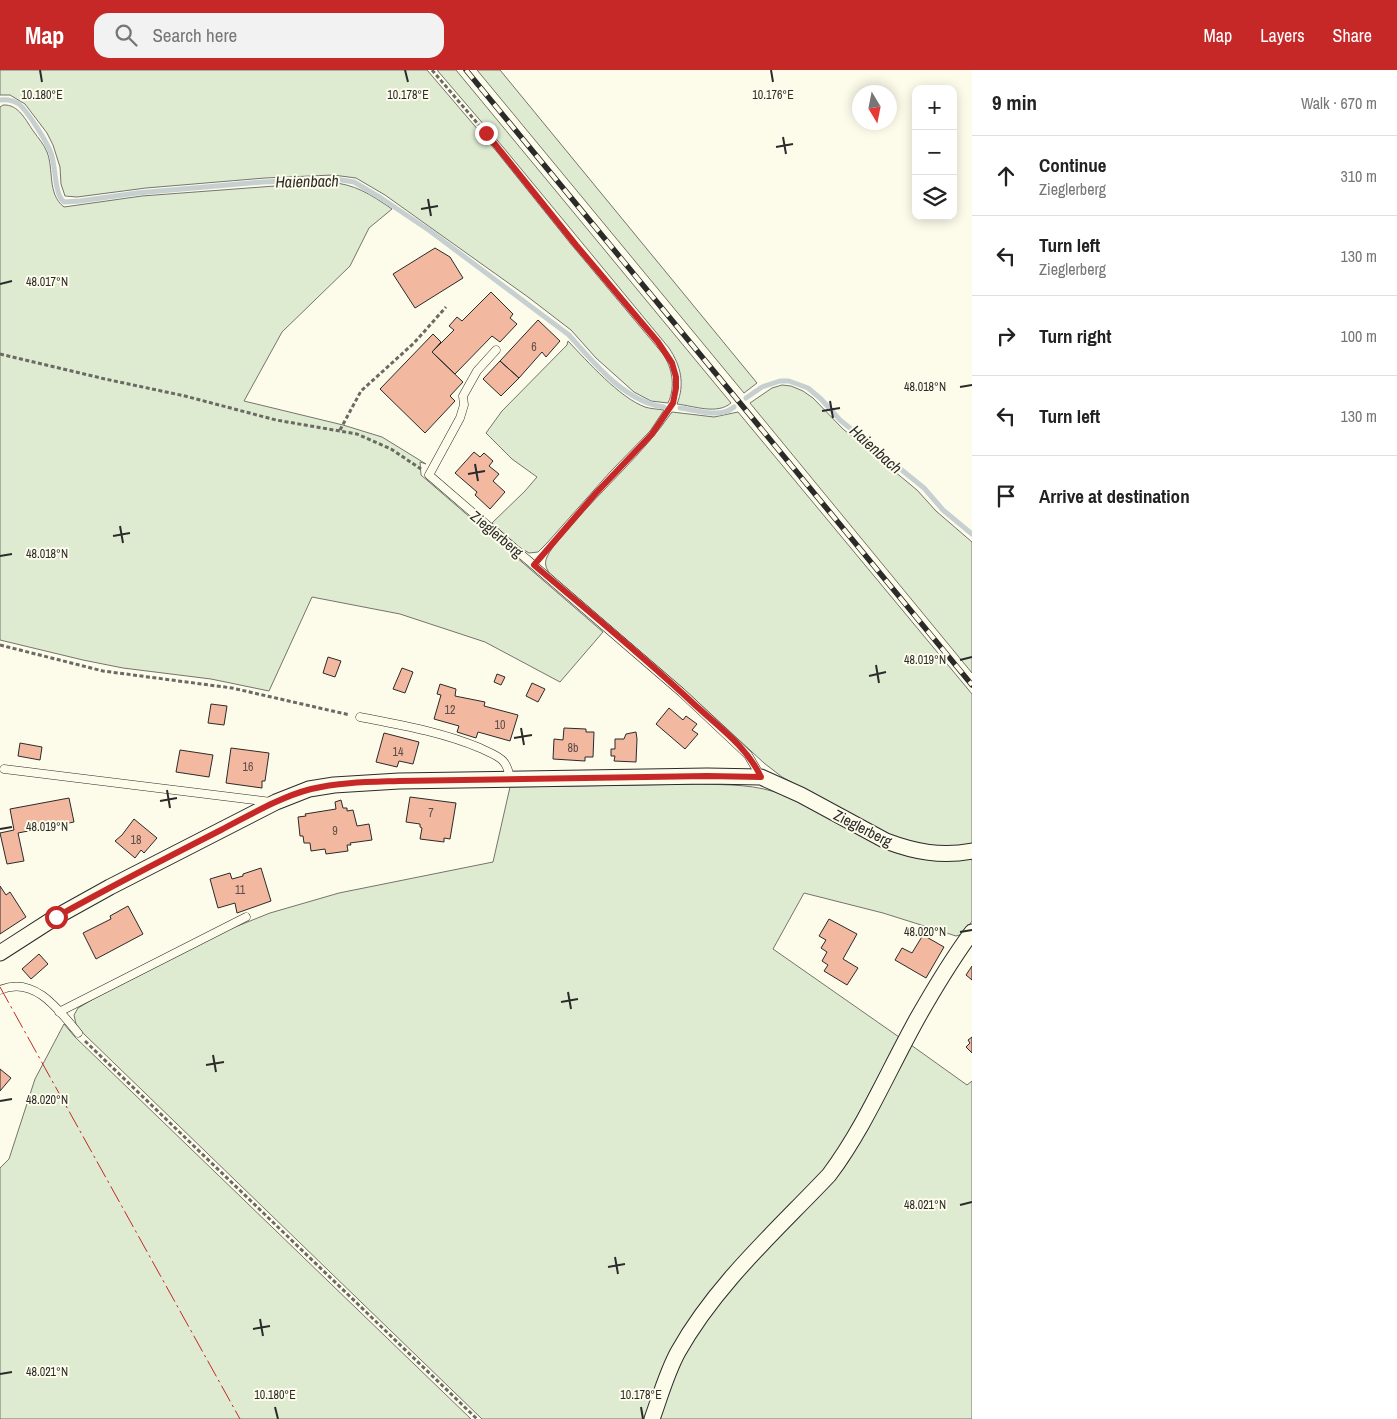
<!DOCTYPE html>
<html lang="en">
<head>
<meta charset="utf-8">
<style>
  :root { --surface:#fff; --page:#f2f2f2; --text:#222; --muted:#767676; --line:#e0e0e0; --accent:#c62828 }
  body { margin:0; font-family:"Archivo Narrow",sans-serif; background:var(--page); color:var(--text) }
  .controls { position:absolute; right:15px; top:15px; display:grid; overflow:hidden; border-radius:10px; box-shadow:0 2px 12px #0003 }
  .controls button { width:45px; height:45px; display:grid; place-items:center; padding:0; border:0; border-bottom:1px solid var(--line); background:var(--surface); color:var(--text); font:25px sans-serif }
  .compass { position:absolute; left:852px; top:15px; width:45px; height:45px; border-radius:50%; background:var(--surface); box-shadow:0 2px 12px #0003; rotate:170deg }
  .stop { position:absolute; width:15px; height:15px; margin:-11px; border:4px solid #c62828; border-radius:50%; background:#fff }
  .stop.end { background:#c62828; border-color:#fff; box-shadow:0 1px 5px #0008 }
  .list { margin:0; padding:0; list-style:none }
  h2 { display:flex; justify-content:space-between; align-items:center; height:65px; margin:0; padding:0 20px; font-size:21px }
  h2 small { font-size:16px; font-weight:400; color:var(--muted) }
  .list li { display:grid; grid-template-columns:32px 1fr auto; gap:15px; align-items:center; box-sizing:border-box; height:80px; padding:0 20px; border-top:1px solid var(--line) }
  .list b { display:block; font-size:19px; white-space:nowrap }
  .list p { margin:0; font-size:16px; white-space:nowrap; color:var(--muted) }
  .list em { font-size:16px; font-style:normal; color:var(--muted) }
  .icon { flex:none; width:28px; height:28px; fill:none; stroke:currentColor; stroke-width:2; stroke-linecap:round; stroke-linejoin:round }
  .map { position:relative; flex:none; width:972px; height:1349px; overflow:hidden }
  header { display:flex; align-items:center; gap:30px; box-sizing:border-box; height:70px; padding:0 25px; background:var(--accent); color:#fff }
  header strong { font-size:24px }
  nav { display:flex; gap:28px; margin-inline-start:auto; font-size:18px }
  .search { width:350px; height:45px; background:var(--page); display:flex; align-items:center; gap:12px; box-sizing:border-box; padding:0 18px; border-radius:15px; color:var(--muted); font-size:19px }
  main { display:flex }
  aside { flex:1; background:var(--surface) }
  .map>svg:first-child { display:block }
  .green { fill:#deebd1; stroke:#74746e }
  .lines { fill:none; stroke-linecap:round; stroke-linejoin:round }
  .stream { stroke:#c7d0d0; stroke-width:5 }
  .building { fill:#f2b8a0; stroke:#2b2b2b }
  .lane-casing { stroke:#2b2b2b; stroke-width:9 }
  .street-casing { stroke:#2b2b2b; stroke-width:17 }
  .path { stroke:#6a6964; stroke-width:3; stroke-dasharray:4 2.5; stroke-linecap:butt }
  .lane { stroke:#fdfbea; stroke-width:8 }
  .street { stroke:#fdfbea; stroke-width:15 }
  .rail-casing { stroke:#2b2b2b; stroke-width:5.5 }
  .rail { stroke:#fdfbea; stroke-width:4; stroke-dasharray:11; stroke-linecap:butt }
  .power { stroke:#c62828; stroke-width:1; stroke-dasharray:18 4 2.5 4; stroke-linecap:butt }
  .route { stroke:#c62828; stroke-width:6 }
  .ticks { fill:none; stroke:#2b2b2b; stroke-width:2 }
  .labels { text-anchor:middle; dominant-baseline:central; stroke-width:4; stroke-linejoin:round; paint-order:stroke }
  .number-label { font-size:12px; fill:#5d4e48 }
  .street-label { font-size:15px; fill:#2b2b2b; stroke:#fdfbea }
  .water-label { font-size:16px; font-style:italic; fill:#2b2b2b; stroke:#fdfbea }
  .ticks-label { font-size:12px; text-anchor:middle; fill:#2b2b2b; stroke:#fdfbea; stroke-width:4; stroke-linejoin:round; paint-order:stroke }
</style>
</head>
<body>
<header>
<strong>Map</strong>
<div class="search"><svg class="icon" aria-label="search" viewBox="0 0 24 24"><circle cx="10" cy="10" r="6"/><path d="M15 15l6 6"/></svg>Search here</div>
<nav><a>Map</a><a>Layers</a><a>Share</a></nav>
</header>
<main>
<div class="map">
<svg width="972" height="1349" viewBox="0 0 972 1349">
  <rect width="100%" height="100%" fill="#fdfbea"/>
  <!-- green -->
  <path class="green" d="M0 0H427L497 82 570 173 663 284C672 298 676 316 668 333L651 331 634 322 596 288 571 260 528 227 385 125 356 108 333 105 265 108 146 118 77 127 65 126 61 114 60 97 53 75 47 63 25 34 10 25H0Z
    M437 0H456L731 333C717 345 694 336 677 334 685 314 681 296 669 278L503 77Z
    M477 0H500L757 313 744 323Z
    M3 35C19 34 26 51 34 62 38 68 44 74 47 82 54 99 47 124 64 137L142 126 328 112C355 114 370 124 392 139L369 158 350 196 282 262 244 331 343 355 382 367 426 394 420 392 421 405 603 562 560 612 485 572 400 544 312 527 269 621 211 609 123 598 83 590 0 570V37Z
    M568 271C587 291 620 328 645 337 651 339 658 339 664 340L650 361 610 402 547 473 538 482 529 483 519 477 492 453 525 421 537 407 512 389 486 363 502 341 567 275Z
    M782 315 791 316 803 321 813 328 843 359 917 420 936 441 972 472V603L750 333 772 318Z
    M672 342 714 347 738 342 972 624V774L938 778 893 767 782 707 764 693 686 621 550 504C546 498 544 494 547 487 552 476 563 466 571 456 604 417 643 384 672 342Z
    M700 714C728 715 757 714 783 725 809 736 834 751 858 764 871 771 885 780 900 784 924 791 947 791 972 788V851L963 864 956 866 883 843 804 823 773 879 899 967 846 1067 823 1102 741 1188 645 1349H482L84 964 76 954 74 945 78 938 95 928 230 859 270 843 339 823 493 792 510 717Z
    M64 954 75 967 471 1349H0V1098L9 1089 35 1009Z
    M911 975 967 1015 972 1011V1349H658L679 1294 697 1261 752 1194 839 1104 848 1092Z"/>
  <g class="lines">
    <!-- stream -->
    <path class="stream" d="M0 30C7 29 13 30 19 34 28 42 47 72 51 83 56 96 54 124 64 132L80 131 137 123 263 112 335 109 354 112 381 128 430 161 569 265C594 293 625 332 664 337
      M746 328 762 317 780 311H789L808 318 821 329 840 350 924 418 943 440 972 464
      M680 338C697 340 720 349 734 337"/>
  </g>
  <!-- building -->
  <path class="building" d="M435 178 450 187 463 208 415 238 393 204Z
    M491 222 513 244 510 248 517 254 500 272 492 266 455 304 432 282 454 260 449 256 457 247 462 251Z
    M538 250 560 271 546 287 542 282 519 308 500 291Z
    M433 264 441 272 432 282 463 312 450 326 455 331 425 363 380 319Z
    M500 291 519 308 501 326 483 309Z
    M474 382 480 387 484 383 493 391 489 396 499 404 493 411 505 422 490 439 475 425 477 422 455 403Z
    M328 587 341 591 335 607 323 603Z
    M402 598 413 602 405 623 393 619Z
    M497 604 505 607 501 615 494 612Z
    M532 613 545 619 538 632 526 626Z
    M440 614 456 619 455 626 485 632 484 636 518 645 510 671 478 662 476 668 457 662 459 656 434 649 441 625 437 624Z
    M211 634 227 636 224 655 208 653Z
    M669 638 683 650 686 646 697 654 692 660 698 664 685 679 656 654Z
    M564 658 586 659V662H594L593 687H585V691L553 689 554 669 563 670Z
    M636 662 637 669 636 692 614 691 615 686H611V679H615V669H624L626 664Z
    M384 663 419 672 413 694 399 691 397 697 376 692Z
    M20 673 42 677 40 690 18 686Z
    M231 678 269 683 265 711H262V718L226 713Z
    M180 680 213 685 209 707 176 702Z
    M410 727 456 733 450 769 444 768V772L420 769 422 758 420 757V754L406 752Z
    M69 728 74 752 18 763 24 791 7 794 0 763 14 760 10 739Z
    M341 730 343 738H347V741L353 740 357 756 369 754 372 770 350 773 351 775H347L348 781 326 784 325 779 311 781 310 773H304L303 766H300L298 747 306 746 305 744 336 739 335 732Z
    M134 749 157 768 144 783 141 780 135 788 115 771 122 765Z
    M261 798 271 831 237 843 235 833 218 838 210 809 230 803 232 809 243 806V804Z
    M0 816 6 825 10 822 26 847 0 864Z
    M128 836 143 864 96 889 83 863 111 849 110 846Z
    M829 849 857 864 843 889 858 898 847 915 824 901 828 895 822 891 827 882 821 878 826 870 819 866Z
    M923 865 944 877 926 908 895 890 902 878 912 883Z
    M39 884 48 894 31 909 22 899Z
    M972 896V910L966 905Z
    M972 967V983L966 977 970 973 968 970Z
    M0 999 11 1008 0 1021Z"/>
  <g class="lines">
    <defs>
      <path id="lane" d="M496 280 477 301 463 326 464 335 460 348 429 405 681 622 748 685 761 707
        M360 647C401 655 442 662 480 678 488 682 498 685 503 691 508 696 509 703 510 709
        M4 699 271 732
        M0 920C34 905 59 940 78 963
        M59 942 246 847"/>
      <path id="street" d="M0 883 56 847 110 817 276 732 309 719 334 715 399 711 707 706 761 707 801 725 886 771C915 782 942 787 972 781
        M652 1349C660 1327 667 1302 678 1282 716 1214 776 1161 829 1105 865 1057 888 1001 917 949 934 919 952 889 972 862"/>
    </defs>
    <!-- lane casing -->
    <use href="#lane" class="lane-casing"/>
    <!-- street casing -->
    <use href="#street" class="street-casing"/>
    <!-- path -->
    <path class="path" d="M432 0 501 81 576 175 658 272 672 293 676 307V318L673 333 652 364 596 423 540 487
      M0 284 105 309 185 326 276 350 357 364 391 379 421 399
      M340 360 361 321 414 273 446 237
      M0 575 103 601 232 618 350 645
      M85 971 477 1349"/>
    <!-- lane -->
    <use href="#lane" class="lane"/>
    <!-- street -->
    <use href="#street" class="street"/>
    <defs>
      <path id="rail" d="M466 0 972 615"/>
    </defs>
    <!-- rail casing -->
    <use href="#rail" class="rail-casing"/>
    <!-- rail -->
    <use href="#rail" class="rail"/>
    <!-- power -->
    <path class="power" d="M0 917 240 1349"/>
  </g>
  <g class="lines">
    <!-- route -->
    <path class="route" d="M56 847C110 817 166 788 221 760 250 745 280 727 311 719 340 712 370 712 399 711L707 706 761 707C747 677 719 657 695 635 643 586 588 541 534 495L596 423 652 364 673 333 676 318V307L672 293 658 272 576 175 486 63"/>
  </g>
  <!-- ticks -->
  <path class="ticks" d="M40 0 42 12M405 0 408 12M771 0 773 12M783 67 786 84M776 77 793 74M428 129 431 146M421 139 438 136M0 214 12 211M960 317 972 315M830 331 833 348M822 341 840 338M475 394 478 411M468 404 485 401M120 456 123 473M113 466 130 463M0 486 12 484M960 590 972 587M876 595 879 613M869 606 886 602M521 658 524 675M514 668 532 665M167 720 170 738M160 731 177 728M0 759 12 757M960 862 972 860M568 922 571 939M561 932 578 929M213 985 216 1002M206 995 224 992M0 1031 12 1029M960 1135 972 1132M615 1187 618 1204M608 1197 625 1194M260 1249 263 1266M253 1259 270 1256M0 1304 12 1302M275 1337 278 1349M641 1337 643 1349"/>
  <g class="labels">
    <!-- number labels -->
    <g class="number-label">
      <text x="534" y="277">6</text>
      <text x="450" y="640">12</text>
      <text x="500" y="655">10</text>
      <text x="573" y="678">8b</text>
      <text x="398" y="682">14</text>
      <text x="248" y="697">16</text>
      <text x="431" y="743">7</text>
      <text x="335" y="761">9</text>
      <text x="136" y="770">18</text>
      <text x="240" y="820">11</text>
    </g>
    <!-- street labels -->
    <g class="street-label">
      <text transform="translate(497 464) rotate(40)">Zieglerberg</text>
      <text transform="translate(863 758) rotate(27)">Zieglerberg</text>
    </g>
    <!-- water labels -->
    <g class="water-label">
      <text transform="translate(307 111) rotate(-1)">Haienbach</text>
      <text transform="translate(876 379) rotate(42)">Haienbach</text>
    </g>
  </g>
  <g class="ticks-label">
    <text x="42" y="29">10.180°E</text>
    <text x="408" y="29">10.178°E</text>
    <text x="773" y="29">10.176°E</text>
    <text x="47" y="216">48.017°N</text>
    <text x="925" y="321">48.018°N</text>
    <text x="47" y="488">48.018°N</text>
    <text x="925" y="594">48.019°N</text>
    <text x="47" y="761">48.019°N</text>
    <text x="925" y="866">48.020°N</text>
    <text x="47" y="1034">48.020°N</text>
    <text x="925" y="1139">48.021°N</text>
    <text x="47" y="1306">48.021°N</text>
    <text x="275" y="1329">10.180°E</text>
    <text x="641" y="1329">10.178°E</text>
  </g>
</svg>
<div class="controls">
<button>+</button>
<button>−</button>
<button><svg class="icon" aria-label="layers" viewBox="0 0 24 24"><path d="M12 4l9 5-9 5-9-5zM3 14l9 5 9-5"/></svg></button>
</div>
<svg class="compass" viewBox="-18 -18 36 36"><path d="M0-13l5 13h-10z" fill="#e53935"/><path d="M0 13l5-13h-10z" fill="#767676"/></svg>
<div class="stop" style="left:56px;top:847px"></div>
<div class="stop end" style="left:486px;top:63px"></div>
</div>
<aside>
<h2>9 min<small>Walk · 670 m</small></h2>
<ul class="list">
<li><svg class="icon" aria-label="ahead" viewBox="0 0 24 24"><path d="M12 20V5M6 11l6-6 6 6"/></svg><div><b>Continue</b><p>Zieglerberg</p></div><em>310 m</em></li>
<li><svg class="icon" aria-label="left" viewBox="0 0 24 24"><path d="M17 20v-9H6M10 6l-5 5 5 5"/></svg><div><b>Turn left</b><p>Zieglerberg</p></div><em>130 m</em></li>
<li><svg class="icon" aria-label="right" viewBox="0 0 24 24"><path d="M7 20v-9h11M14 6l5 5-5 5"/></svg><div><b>Turn right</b></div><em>100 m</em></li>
<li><svg class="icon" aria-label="left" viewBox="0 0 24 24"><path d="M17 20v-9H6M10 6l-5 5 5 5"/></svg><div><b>Turn left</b></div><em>130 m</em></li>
<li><svg class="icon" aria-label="arrive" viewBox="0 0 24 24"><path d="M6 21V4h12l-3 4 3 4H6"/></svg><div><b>Arrive at destination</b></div></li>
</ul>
</aside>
</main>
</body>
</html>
